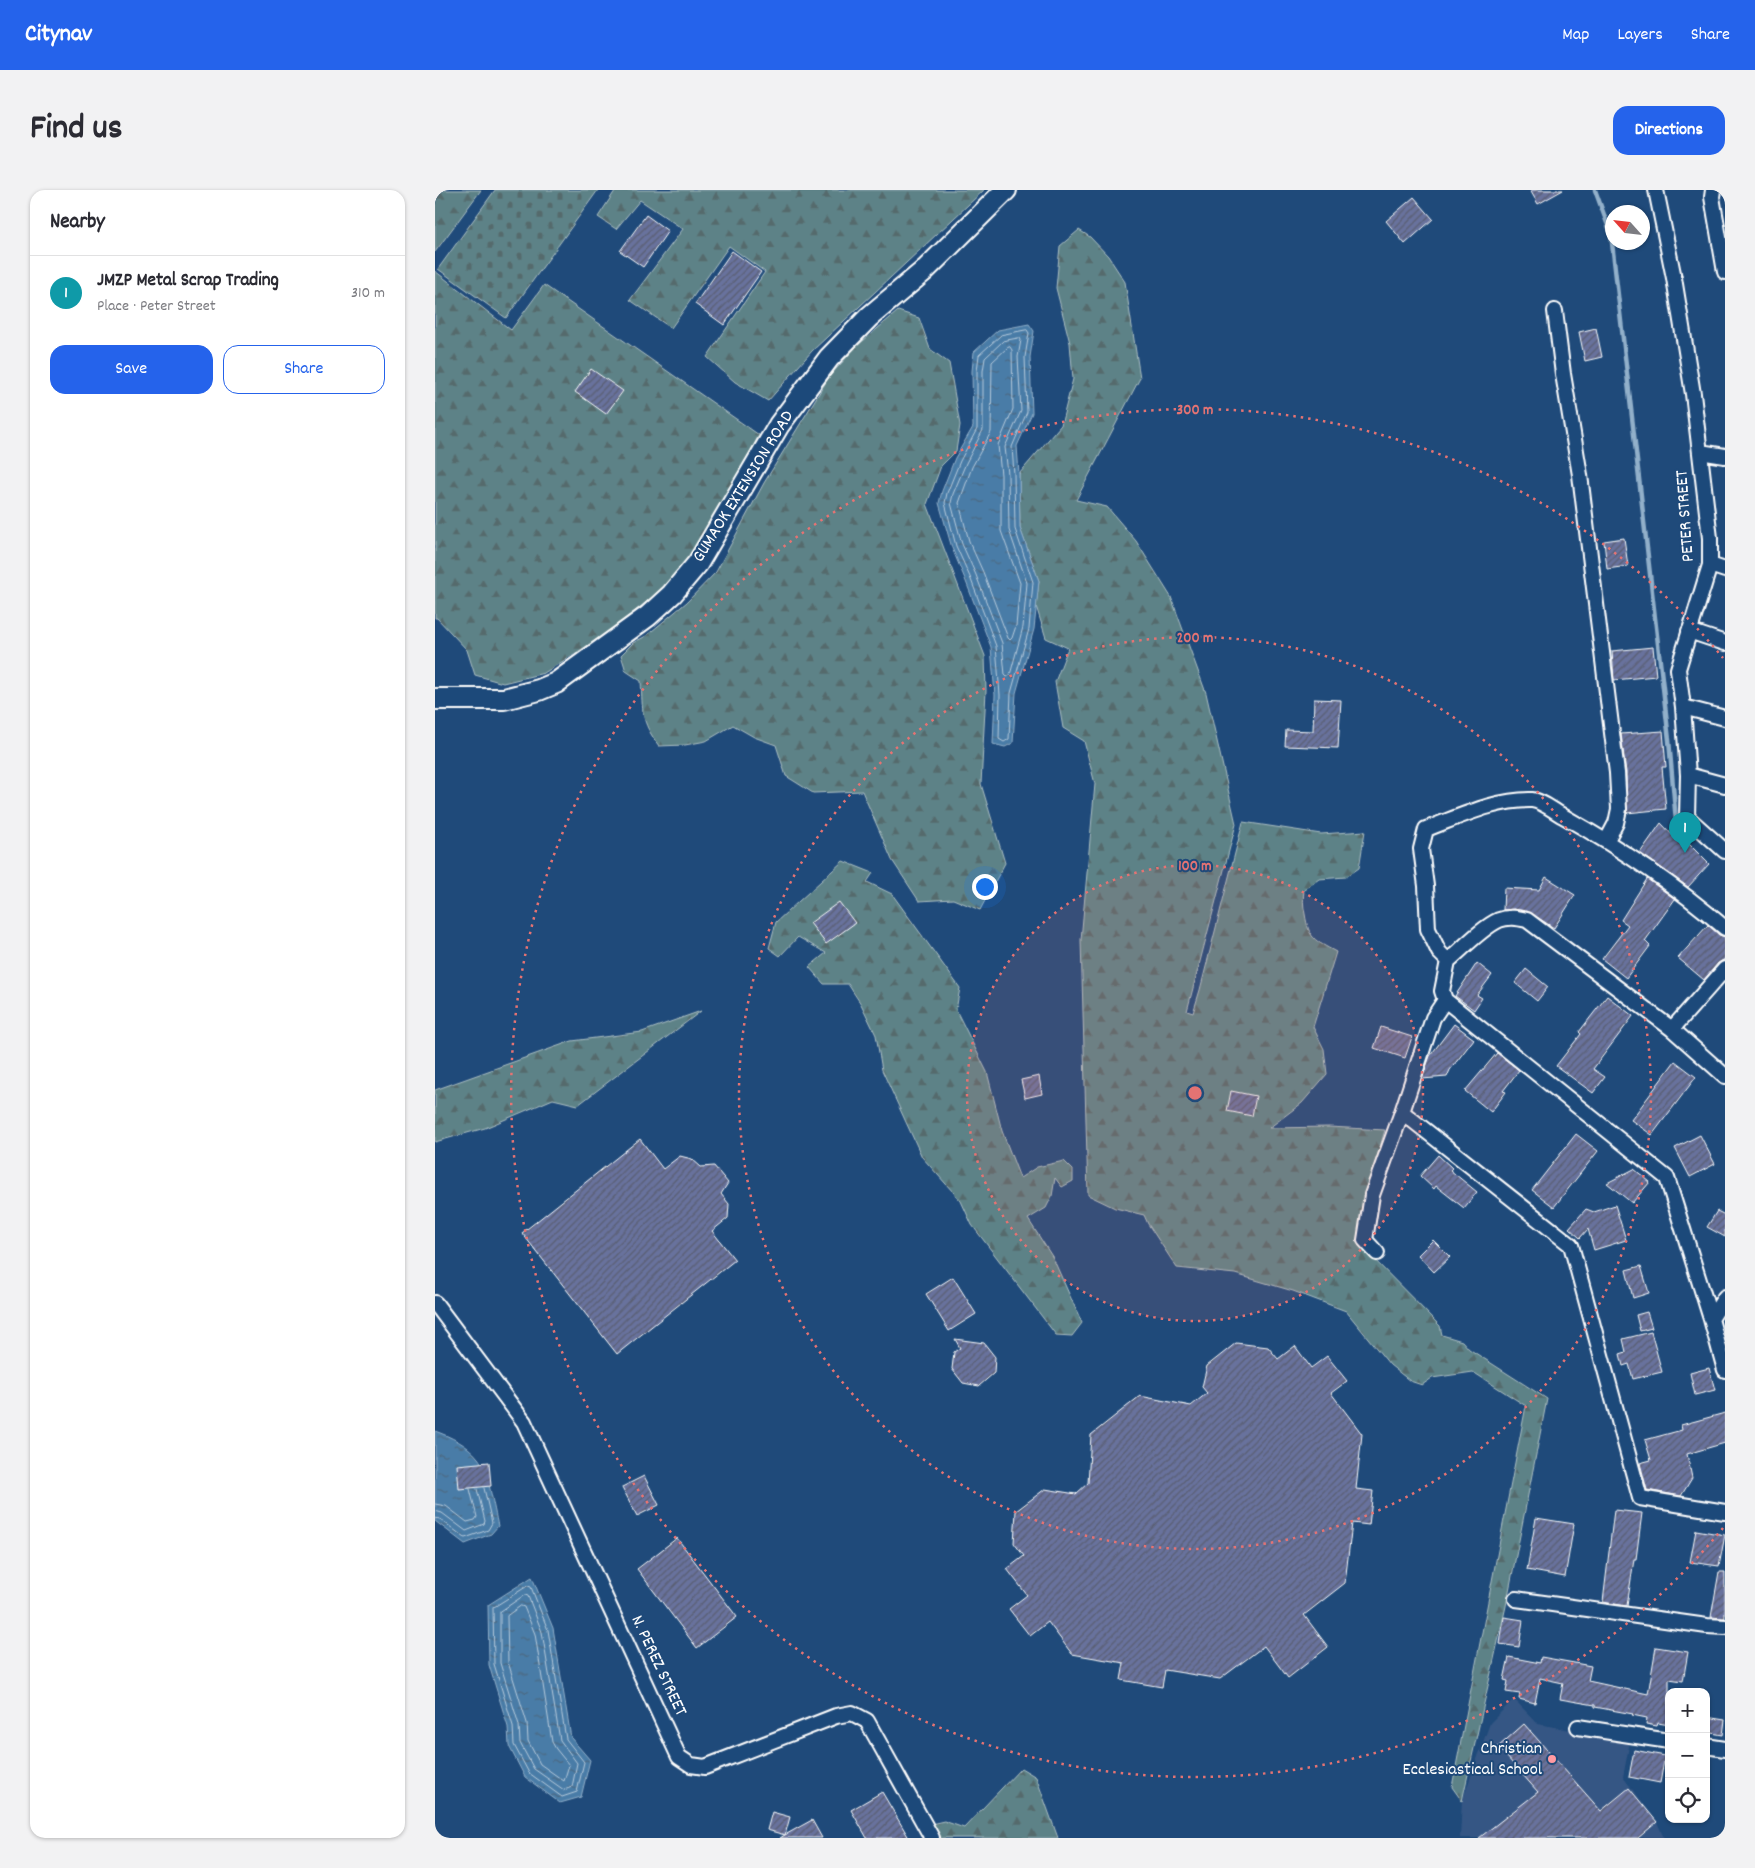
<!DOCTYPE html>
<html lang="en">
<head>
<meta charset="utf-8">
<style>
  :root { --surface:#fff; --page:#f2f2f3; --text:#2b2b33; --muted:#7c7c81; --line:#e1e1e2; --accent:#2563eb }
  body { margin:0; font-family:Dekko,sans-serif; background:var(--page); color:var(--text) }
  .controls { position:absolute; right:15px; bottom:15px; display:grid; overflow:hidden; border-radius:10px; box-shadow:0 1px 4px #0004 }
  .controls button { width:45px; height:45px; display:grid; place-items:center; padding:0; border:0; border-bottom:1px solid var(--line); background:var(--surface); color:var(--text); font:25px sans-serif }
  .compass { position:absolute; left:1170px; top:15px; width:45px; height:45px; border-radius:50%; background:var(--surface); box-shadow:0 1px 4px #0004; rotate:297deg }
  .you { position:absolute; left:549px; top:696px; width:18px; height:18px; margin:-12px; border:4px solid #fff; border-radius:50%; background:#1a73e8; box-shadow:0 0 0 8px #1a73e833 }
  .badge { display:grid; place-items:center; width:32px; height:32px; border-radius:50%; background:var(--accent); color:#fff; font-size:16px; font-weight:700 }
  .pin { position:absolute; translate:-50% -41px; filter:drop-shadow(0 1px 2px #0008) }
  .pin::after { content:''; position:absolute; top:26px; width:18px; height:15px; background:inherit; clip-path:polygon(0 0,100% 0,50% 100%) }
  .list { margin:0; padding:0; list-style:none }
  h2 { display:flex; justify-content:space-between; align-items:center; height:65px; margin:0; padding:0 20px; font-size:21px }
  h2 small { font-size:16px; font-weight:400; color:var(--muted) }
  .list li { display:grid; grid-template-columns:32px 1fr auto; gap:15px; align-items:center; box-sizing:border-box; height:75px; padding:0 20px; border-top:1px solid var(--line) }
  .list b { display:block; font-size:19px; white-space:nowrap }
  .list p { margin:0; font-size:16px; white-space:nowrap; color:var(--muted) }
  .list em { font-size:16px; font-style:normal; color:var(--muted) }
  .actions { display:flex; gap:10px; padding:15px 20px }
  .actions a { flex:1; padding:11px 0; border:1px solid var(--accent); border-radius:15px; text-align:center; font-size:18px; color:var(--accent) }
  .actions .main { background:var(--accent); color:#fff }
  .icon { flex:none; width:28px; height:28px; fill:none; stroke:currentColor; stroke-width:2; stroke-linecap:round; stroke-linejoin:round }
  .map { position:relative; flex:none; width:1290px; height:1648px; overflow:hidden; border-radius:15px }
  header { display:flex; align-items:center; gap:30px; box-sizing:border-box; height:70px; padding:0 25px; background:var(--accent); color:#fff }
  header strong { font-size:24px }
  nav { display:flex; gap:28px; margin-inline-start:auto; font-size:18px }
  .intro { display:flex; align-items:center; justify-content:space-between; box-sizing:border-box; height:120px; padding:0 30px }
  h1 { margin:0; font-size:35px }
  .button { padding:12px 22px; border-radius:15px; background:var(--accent); color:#fff; font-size:18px; font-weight:700 }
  main { display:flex; gap:30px; padding:0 30px }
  aside { flex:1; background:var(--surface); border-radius:15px; box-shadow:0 1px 4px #0004 }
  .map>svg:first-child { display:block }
  .built { fill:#355684 }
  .forest { fill:url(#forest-firs); stroke:#aec0c3 }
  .cemetery { fill:url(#cemetery-stones); stroke:#aec0c3 }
  .water { fill:url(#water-ripples); stroke:#92b0ca }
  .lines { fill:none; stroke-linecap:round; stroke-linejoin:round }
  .shore { stroke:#b7cbdc; stroke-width:1 }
  .stream { stroke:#92b0ca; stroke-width:4.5 }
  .building { fill:url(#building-hatch); stroke:#fff }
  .street-casing { stroke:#fff; stroke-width:18 }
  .secondary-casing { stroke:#fff; stroke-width:24 }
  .street { stroke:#1f4a7a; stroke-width:14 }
  .secondary { stroke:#1f4a7a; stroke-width:20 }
  .ring { fill:none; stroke:#e47373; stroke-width:2.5; stroke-dasharray:2.5 5 }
  .poi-dot { fill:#ff9aa2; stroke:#1f4a7a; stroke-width:2 }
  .labels { text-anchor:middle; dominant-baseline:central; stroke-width:4; stroke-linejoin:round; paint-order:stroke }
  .street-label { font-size:18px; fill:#fff; stroke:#1f4a7a }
  .poi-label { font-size:18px; fill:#fff; stroke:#1f4a7a; text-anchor:end }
  .centre { fill:#e47373; stroke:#1f4a7a; stroke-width:2.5 }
  .ring-label { font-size:15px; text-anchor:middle; font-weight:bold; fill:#e47373; stroke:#1f4a7a; stroke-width:4; stroke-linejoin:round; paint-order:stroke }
</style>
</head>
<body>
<header>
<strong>Citynav</strong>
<nav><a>Map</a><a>Layers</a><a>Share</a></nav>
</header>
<div class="intro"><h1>Find us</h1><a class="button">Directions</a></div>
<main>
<aside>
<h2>Nearby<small></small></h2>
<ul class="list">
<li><span class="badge" style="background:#0f9aa8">1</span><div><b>JMZP Metal Scrap Trading</b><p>Place · Peter Street</p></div><em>310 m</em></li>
</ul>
<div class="actions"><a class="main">Save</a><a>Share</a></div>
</aside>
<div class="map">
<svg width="1290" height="1648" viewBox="0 0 1290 1648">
  <defs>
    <pattern id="forest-firs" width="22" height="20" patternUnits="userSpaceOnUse" patternTransform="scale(1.25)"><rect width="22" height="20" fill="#5d8287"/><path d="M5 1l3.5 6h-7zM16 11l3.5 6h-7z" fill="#556a6c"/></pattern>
    <pattern id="cemetery-stones" width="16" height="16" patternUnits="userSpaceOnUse" patternTransform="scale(1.25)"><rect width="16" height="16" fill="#5d8287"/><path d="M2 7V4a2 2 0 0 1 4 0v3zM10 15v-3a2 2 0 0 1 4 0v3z" fill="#556a6c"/></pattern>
    <pattern id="water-ripples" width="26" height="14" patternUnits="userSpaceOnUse" patternTransform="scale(1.25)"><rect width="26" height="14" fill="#4a7ca7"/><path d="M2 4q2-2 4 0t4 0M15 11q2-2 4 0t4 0" fill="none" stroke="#4b667e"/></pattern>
    <pattern id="building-hatch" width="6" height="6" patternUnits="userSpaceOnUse" patternTransform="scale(1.25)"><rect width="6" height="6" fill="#68729d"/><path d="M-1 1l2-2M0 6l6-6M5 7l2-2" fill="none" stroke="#595d70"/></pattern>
  </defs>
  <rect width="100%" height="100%" fill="#1f4a7a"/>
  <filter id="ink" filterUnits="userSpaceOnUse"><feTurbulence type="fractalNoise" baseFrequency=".02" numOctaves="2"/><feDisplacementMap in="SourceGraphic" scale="10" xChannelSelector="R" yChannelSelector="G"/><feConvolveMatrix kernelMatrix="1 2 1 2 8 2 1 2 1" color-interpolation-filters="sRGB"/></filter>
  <g filter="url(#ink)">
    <!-- built -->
    <path class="built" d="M1079 1509 1103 1534 1195 1551 1188 1587 1222 1632 1229 1648H1025L1027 1611 1055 1533Z"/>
    <!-- forest -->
    <path class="forest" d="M0 0H46L0 62Z
      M179 0H549L377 161 333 211 300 192 272 167 330 82 294 56 236 138 195 110 248 39 205 10 181 39 163 27 180 1Z
      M644 40 655 47 673 66 690 92 705 188 641 310 672 317 701 351 736 407 771 503 801 634 752 821 758 823 765 800 808 632 886 644 930 641 924 678 911 687 884 689 869 700C868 708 868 715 870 724 874 749 879 750 901 762L878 837 889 859 892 884 867 913 834 938 894 937 950 940 931 1003 924 1054 1005 1136 1007 1145 1027 1151 1034 1159 1112 1209 1071 1416 1027 1611 1017 1597 1091 1216 1038 1182 997 1188 987 1195 975 1191 955 1175 911 1121 858 1101 800 1084 742 1078 713 1034 709 1025 680 1018 653 1005 646 750 660 594 649 551 628 538 620 492 633 458 611 448 601 416 604 391 585 338 584 284 626 235 638 189 635 153 621 98 625 56Z
      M0 81 76 140 109 95 324 245 279 329 236 392 174 442 109 483 68 493 40 485 32 460 2 428H0Z
      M463 121 484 128 495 159 514 173 525 235 521 261 506 276 492 314 550 466 551 501 546 594 570 673 545 720 518 709 484 711 457 670 427 601 378 603 351 586 341 555 319 547 298 535 271 551 250 555 224 556C205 530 208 522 206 491L191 481 186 465 198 453 211 446 252 412 281 382 329 293 394 187 421 157Z
      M408 671 438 683 432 692 457 704 525 798 521 820 552 882 567 941 585 988 602 977 629 971 638 980V991L627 997 620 988 617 1006 611 1018 593 1029 618 1068 647 1133 637 1146 621 1145 537 1035 526 1011 487 967 447 880 441 845 426 814 413 794H389L374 777 391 763 363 747 345 766 334 758 341 732Z
      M266 821 143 915 118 909 50 938 0 952V900L137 851 207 842Z
      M586 1578 601 1587 623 1648H487L496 1634 509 1631 529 1638Z"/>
    <!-- cemetery -->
    <path class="cemetery" d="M60 0H163L71 128 3 79Z"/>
    <!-- water -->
    <path class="water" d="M594 134 599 141 595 167 597 223 582 256 584 284 585 338 604 391 599 439 581 503 578 553 570 557 558 554 560 505 556 457 530 389 517 358 504 313 507 301 520 268 538 237 537 181 539 162 563 140Z
      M0 1241C16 1247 32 1254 43 1268 53 1280 59 1319 63 1336L56 1344 30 1354 0 1331Z
      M97 1387 118 1438 136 1548 155 1570 146 1607 125 1613 90 1587 74 1556 73 1537 54 1475 53 1415Z"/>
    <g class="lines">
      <!-- shore -->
      <path class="shore" d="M592 140 594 143 590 167 592 222 577 257 579 284 580 339 598 392 594 439 576 503 574 549 569 552 564 549 565 505 561 456 535 387 521 356 510 313 512 303 525 271 542 239V181L544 165 566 145Z
        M585 148 586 150 583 167 586 221 570 257 573 284 574 340 592 393 588 437 575 485 572 487 570 485 567 453 541 385 527 354 516 313 518 304 531 273 548 240V181L550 168 568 151Z
        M575 157 577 160 578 219 563 255 566 285V341L585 393 581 436 577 448 575 450 573 448 548 382 534 351 524 313 537 277 556 242 557 172 572 158Z
        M0 1314 11 1316 32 1332 40 1330 42 1327 35 1299
        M0 1321 7 1323 31 1341 49 1334 50 1331 42 1299
        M0 1328 5 1329 30 1348 53 1340 57 1333 49 1298
        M93 1396 96 1397 113 1440 131 1549 149 1572 142 1602 127 1607 94 1583 79 1555 78 1536 59 1474 58 1418Z
        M90 1405 93 1406 107 1442 125 1550 142 1573 137 1597 129 1600 99 1579 85 1553 84 1535 65 1473V1422Z
        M86 1416 89 1417 100 1444 117 1552 121 1559 134 1575 129 1591 105 1574 93 1551 92 1533 73 1472 72 1426Z"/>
      <!-- stream -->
      <path class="stream" d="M1160 0 1176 44 1234 550 1242 643"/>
    </g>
    <!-- building -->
    <path class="building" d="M1095 0H1128L1103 14Z
      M979 7 998 29 970 54 951 31Z
      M211 25 233 41 208 77 185 61Z
      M297 61 326 82 289 135 260 114Z
      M1161 138 1167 167 1150 171 1144 142Z
      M156 179 188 201 171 224 140 202Z
      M1189 348 1193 376 1172 379 1169 351Z
      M1218 457 1221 486 1179 490 1177 461Z
      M879 509 906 510 903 558 850 556 851 540 878 541Z
      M1228 541 1231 577H1227L1231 619 1192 623 1191 582 1186 544Z
      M1226 633 1244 652 1248 648 1274 674 1253 697 1205 663Z
      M1111 687 1140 705 1119 738 1094 722 1079 719 1068 720 1069 698 1104 700Z
      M1212 689 1240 709 1210 751 1215 756 1191 788 1167 769 1193 735 1186 730Z
      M404 712 420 733 391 754 375 733Z
      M1273 735 1284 745 1290 747V769L1283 773 1269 790 1243 768Z
      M1042 773 1057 785 1042 805 1047 808 1039 820 1020 806Z
      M1091 779 1113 797 1102 811 1080 793Z
      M1172 806 1198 826 1158 879 1170 887 1158 903 1121 876 1146 844 1144 842Z
      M1019 834 1039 849 1015 880 1012 887 987 889 995 866Z
      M946 837 977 847 970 868 939 858Z
      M1062 863 1084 880 1068 901 1071 902 1056 922 1030 901Z
      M1240 871 1261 887 1217 945 1196 930Z
      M604 886 607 904 590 908 586 890Z
      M796 901 821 906 817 926 792 921Z
      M1141 944 1163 961 1119 1017 1097 1000Z
      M1265 945 1280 974 1255 987 1240 958Z
      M205 949 228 979 245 966 257 969 266 977 279 976 293 993 286 1004 294 1014 293 1028 277 1041 300 1070 182 1164 87 1043Z
      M1003 965 1017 978 1015 980 1042 1002 1029 1018 1001 996 999 999 985 986Z
      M1199 979 1215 992 1197 1013 1172 993Z
      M1180 1015 1191 1050 1159 1060 1153 1039 1145 1048 1134 1038 1151 1019 1159 1022Z
      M1282 1021 1290 1025V1047L1272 1037Z
      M998 1050 1015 1067 999 1082 983 1065Z
      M1206 1076 1214 1103 1198 1108 1191 1080Z
      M518 1087 541 1124 514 1141 491 1104Z
      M1212 1122 1217 1138 1205 1141 1201 1125Z
      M1216 1142 1227 1182 1198 1189 1194 1174 1188 1176 1185 1164 1191 1162 1188 1149Z
      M520 1149 549 1153 560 1167 559 1183 544 1196 528 1193 517 1179 519 1162 525 1158Z
      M801 1153 833 1157 843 1169 860 1156 876 1178 892 1166 912 1191 896 1203 927 1244 921 1299 938 1301 934 1335 917 1333 910 1393 869 1425 893 1457 853 1488 829 1456 785 1489 730 1480 727 1497 686 1490 689 1473 637 1464 613 1432 595 1446 574 1419 592 1405 572 1379 589 1366 579 1353 581 1321 610 1299 641 1304 653 1293 656 1245 705 1206 756 1216 772 1203 767 1197 772 1176Z
      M1274 1178 1280 1200 1260 1205 1255 1183Z
      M1290 1223V1253L1252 1264 1257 1288 1246 1306 1212 1300 1205 1273 1216 1270 1210 1250 1247 1240 1246 1235Z
      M54 1272 56 1296 24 1299 22 1275Z
      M209 1286 224 1315 202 1326 187 1297Z
      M1179 1320 1207 1323 1201 1369H1199L1192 1416 1168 1412Z
      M1101 1328 1139 1334 1130 1387 1092 1380Z
      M1261 1340 1290 1345 1284 1376 1255 1372Z
      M242 1348 302 1427 262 1458 202 1379Z
      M1284 1382H1290V1428L1276 1427Z
      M1069 1427 1088 1430 1084 1457 1065 1454Z
      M1221 1457 1253 1462 1248 1491 1234 1489V1535L1223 1533 1222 1536 1211 1534 1212 1528 1197 1525 1198 1524 1160 1517V1515L1125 1509 1128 1493 1105 1488 1100 1513 1084 1509 1085 1504 1071 1502 1073 1491 1069 1490 1074 1467 1105 1473 1106 1467 1156 1476 1153 1491 1213 1504Z
      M1271 1527 1290 1530 1288 1545 1271 1542Z
      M1089 1534 1166 1621 1194 1598 1222 1632 1203 1648H1044L1103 1602 1063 1557Z
      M1199 1560 1230 1566 1225 1593 1194 1587Z
      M447 1602 474 1648H432L416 1620Z
      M337 1622 355 1627 350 1645 377 1630 387 1648H345L350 1645 332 1640Z"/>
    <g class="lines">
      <defs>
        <path id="street" d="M1221 0 1239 88 1258 204 1275 348V375L1243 479 1248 517 1253 585 1252 627 1290 661
          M1278 0 1277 7 1290 82
          M1120 121 1128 184 1145 285 1182 583 1184 619 1181 633 1172 650
          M1265 262 1290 266
          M1275 375 1290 380
          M1254 441 1290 453
          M1248 517 1290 528
          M1253 585 1290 595
          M1290 738C1240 695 1185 658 1128 626 1119 621 1107 611 1097 610 1061 609 1024 627 991 639L986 659 991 696 993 739 1004 762 1013 771 1007 801 1010 810 1232 988 1276 1129 1290 1180
          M1013 771C1027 759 1048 737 1064 730 1074 726 1083 728 1092 730L1237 839 1290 886
          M1237 839 1290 779
          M967 922 1136 1055 1205 1308 1290 1322
          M942 1063 930 1050 937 1005 967 922 998 828 1010 810
          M0 1113 89 1232 244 1567 256 1575 270 1577 401 1526 417 1523 432 1531 497 1648
          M1276 1129 1290 1107
          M1081 1409 1272 1436 1290 1437
          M1143 1537 1234 1551
          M1271 1556 1290 1559"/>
        <path id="secondary" d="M0 509H69L104 500 121 493 213 426 237 404 263 373 344 235 394 168 434 127 490 80 571 0"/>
      </defs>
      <!-- street casing -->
      <use href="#street" class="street-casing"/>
      <!-- secondary casing -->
      <use href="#secondary" class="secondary-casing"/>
      <!-- street -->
      <use href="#street" class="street"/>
      <!-- secondary -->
      <use href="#secondary" class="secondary"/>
    </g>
  </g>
  <!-- distance rings -->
  <circle cx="760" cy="903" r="228" fill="#e47373" fill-opacity=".12"/>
  <g class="ring">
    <circle cx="760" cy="903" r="228"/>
    <circle cx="760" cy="903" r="456"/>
    <path d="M1288 1338A684 684 0 1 1 1288 468"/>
  </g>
  <!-- markers -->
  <circle class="poi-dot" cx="1117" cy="1569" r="5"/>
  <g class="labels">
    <!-- street labels -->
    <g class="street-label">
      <text transform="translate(309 297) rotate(-58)">GUMAOK EXTENSION ROAD</text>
      <text transform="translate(1251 326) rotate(-94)">PETER STREET</text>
      <text transform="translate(223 1476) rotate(65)">N. PEREZ STREET</text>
    </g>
    <!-- poi labels -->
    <g class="poi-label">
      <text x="1107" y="1559">Christian<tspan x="1107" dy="21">Ecclesiastical School</tspan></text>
    </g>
  </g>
  <circle cx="760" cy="903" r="8" class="centre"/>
  <g class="ring-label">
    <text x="760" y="224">300 m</text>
    <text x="760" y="452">200 m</text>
    <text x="760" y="680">100 m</text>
  </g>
</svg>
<div class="controls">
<button>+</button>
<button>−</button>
<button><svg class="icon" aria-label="locate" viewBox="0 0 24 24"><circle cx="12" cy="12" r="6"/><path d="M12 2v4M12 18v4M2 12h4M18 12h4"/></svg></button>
</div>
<svg class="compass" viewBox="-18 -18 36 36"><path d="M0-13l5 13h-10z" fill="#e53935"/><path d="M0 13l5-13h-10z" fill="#7c7c81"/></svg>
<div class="you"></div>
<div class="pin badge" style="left:1250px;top:663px;background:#0f9aa8">1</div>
</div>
</main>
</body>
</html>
